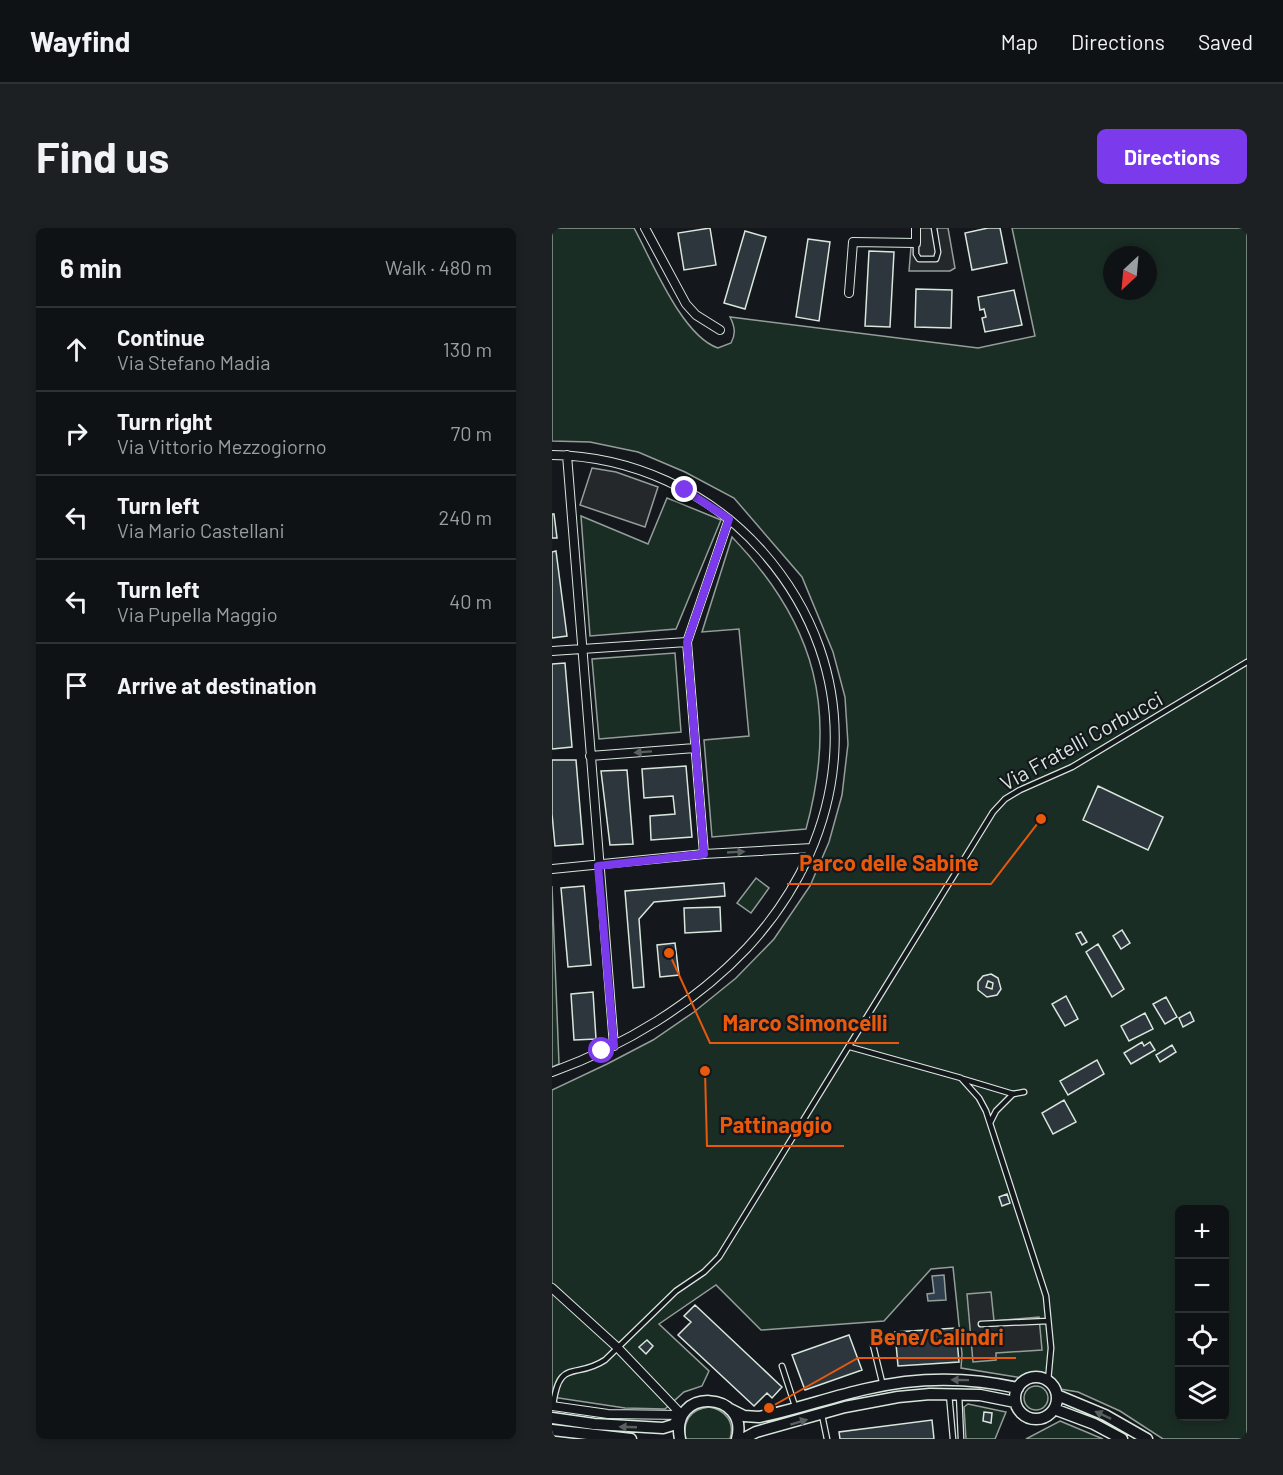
<!DOCTYPE html>
<html lang="en">
<head>
<meta charset="utf-8">
<style>
  :root { --surface:#0f1215; --page:#1d2022; --text:#f1f3f6; --muted:#9b9ea0; --line:#2f3234; --accent:#7c3aed }
  body { margin:0; font-family:Barlow,sans-serif; background:var(--page); color:var(--text) }
  .controls { position:absolute; right:18px; bottom:18px; display:grid; overflow:hidden; border-radius:9px; box-shadow:0 3px 9px #0003 }
  .controls button { width:54px; height:54px; display:grid; place-items:center; padding:0; border:0; border-bottom:2px solid var(--line); background:var(--surface); color:var(--text); font:30px sans-serif }
  .compass { position:absolute; left:551px; top:18px; width:54px; height:54px; border-radius:50%; background:var(--surface); box-shadow:0 3px 9px #0003; rotate:206deg }
  .stop { position:absolute; width:18px; height:18px; margin:-14px; border:4px solid #7c3aed; border-radius:50%; background:#fff }
  .stop.end { background:#7c3aed; border-color:#fff; box-shadow:0 2px 6px #0008 }
  .list { margin:0; padding:0; list-style:none }
  h2 { display:flex; justify-content:space-between; align-items:center; height:78px; margin:0; padding:0 24px; font-size:26px }
  h2 small { font-size:20px; font-weight:400; color:var(--muted) }
  .list li { display:grid; grid-template-columns:39px 1fr auto; gap:18px; align-items:center; box-sizing:border-box; height:84px; padding:0 24px; border-top:2px solid var(--line) }
  .list b { display:block; font-size:22px; white-space:nowrap }
  .list p { margin:0; font-size:20px; white-space:nowrap; color:var(--muted) }
  .list em { font-size:20px; font-style:normal; color:var(--muted) }
  .icon { flex:none; width:33px; height:33px; fill:none; stroke:currentColor; stroke-width:2; stroke-linecap:round; stroke-linejoin:round }
  .map { position:relative; flex:none; width:695px; height:1211px; overflow:hidden; border-radius:9px }
  header { display:flex; align-items:center; gap:36px; box-sizing:border-box; height:84px; padding:0 30px; background:var(--surface); border-bottom:2px solid var(--line) }
  header strong { font-size:28px }
  nav { display:flex; gap:33px; margin-inline-start:auto; font-size:21px }
  .intro { display:flex; align-items:center; justify-content:space-between; box-sizing:border-box; height:144px; padding:0 36px }
  h1 { margin:0; font-size:42px }
  .button { padding:15px 27px; border-radius:9px; background:var(--accent); color:#fff; font-size:21px; font-weight:700 }
  main { display:flex; gap:36px; padding:0 36px }
  aside { flex:1; background:var(--surface); border-radius:9px; box-shadow:0 3px 9px #0003 }
  .map>svg:first-child { display:block }
  .green { fill:#1a2d24; stroke:#939e99; stroke-width:1.5; fill-rule:evenodd }
  .parking { fill:#24282b; stroke:#939e99; stroke-width:1.5 }
  .water { fill:#2f3f4d; stroke:#939e99; stroke-width:1.5 }
  .building { fill:#2c363c; stroke:#d8e6dc; stroke-width:1.5; fill-rule:evenodd }
  .lines { fill:none; stroke-linecap:round; stroke-linejoin:round }
  .service-casing { stroke:#d8e6dc; stroke-width:7 }
  .minor-casing { stroke:#d8e6dc; stroke-width:10 }
  .tertiary-casing { stroke:#d8e6dc; stroke-width:13 }
  .service { stroke:#14181c; stroke-width:4.5 }
  .minor { stroke:#14181c; stroke-width:8 }
  .tertiary { stroke:#14181c; stroke-width:10 }
  .oneway { fill:#59605f }
  .route { stroke:#7c3aed; stroke-width:8 }
  .labels { text-anchor:middle; dominant-baseline:central; stroke-width:4.5; stroke-linejoin:round; paint-order:stroke }
  .street-label { font-size:21px; fill:#d8e6dc; stroke:#14181c }
  .leader { fill:none; stroke:#e8590c; stroke-width:2 }
  .callout-dot { fill:#e8590c; stroke:#14181c; stroke-width:2 }
  .callout-label { font-size:22px; text-anchor:middle; font-weight:bold; fill:#e8590c; stroke:#14181c; stroke-width:4.5; stroke-linejoin:round; paint-order:stroke }
</style>
</head>
<body>
<header>
<strong>Wayfind</strong>
<nav><a>Map</a><a>Directions</a><a>Saved</a></nav>
</header>
<div class="intro"><h1>Find us</h1><a class="button">Directions</a></div>
<main>
<aside>
<h2>6 min<small>Walk · 480 m</small></h2>
<ul class="list">
<li><svg class="icon" aria-label="ahead" viewBox="0 0 24 24"><path d="M12 20V5M6 11l6-6 6 6"/></svg><div><b>Continue</b><p>Via Stefano Madia</p></div><em>130 m</em></li>
<li><svg class="icon" aria-label="right" viewBox="0 0 24 24"><path d="M7 20v-9h11M14 6l5 5-5 5"/></svg><div><b>Turn right</b><p>Via Vittorio Mezzogiorno</p></div><em>70 m</em></li>
<li><svg class="icon" aria-label="left" viewBox="0 0 24 24"><path d="M17 20v-9H6M10 6l-5 5 5 5"/></svg><div><b>Turn left</b><p>Via Mario Castellani</p></div><em>240 m</em></li>
<li><svg class="icon" aria-label="left" viewBox="0 0 24 24"><path d="M17 20v-9H6M10 6l-5 5 5 5"/></svg><div><b>Turn left</b><p>Via Pupella Maggio</p></div><em>40 m</em></li>
<li><svg class="icon" aria-label="arrive" viewBox="0 0 24 24"><path d="M6 21V4h12l-3 4 3 4H6"/></svg><div><b>Arrive at destination</b></div></li>
</ul>
</aside>
<div class="map">
<svg width="695" height="1211" viewBox="0 0 695 1211">
  <rect width="100%" height="100%" fill="#14181c"/>
  <!-- green -->
  <path class="green" d="M0 0H82C100 33 130 108 166 120L179 115C184 106 183 99 178 89L426 120 483 108 460 0H695V1211H611L568 1183 526 1164 502 1160 496 1153 490 1150 476 1151 409 1140 410 1126 401 1039 379 1041 332 1093 209 1102 164 1057 107 1096 157 1143 150 1158 132 1164 113 1181 73 1180 0 1169V862L55 836 101 812 142 784 184 750 222 711 258 658 277 614 290 567 296 516 293 469 281 424 250 349 182 270 133 244 86 224 38 214 0 213ZM560 27H596V63H560ZM628 982H672V1188H628Z
    M115 270 169 292 124 401 38 408 29 288 96 316Z
    M180 309C265 397 286 484 254 601L160 609 152 512 197 508 187 401 150 404Z
    M123 425 129 504 47 511 40 431Z
    M204 650 217 660 199 685 185 675Z
    M0 658 7 836 0 839Z
    M472 1170a12 12 0 1 1 24 0a12 12 0 1 1-24 0Z
    M416 1176 454 1184 443 1211H414L412 1179Z
    M157 1179C174 1182 183 1194 178 1211H134C130 1193 139 1181 157 1179Z
    M508 1193 551 1211H474Z"/>
  <!-- parking -->
  <path class="parking" d="M368 0H396L403 40 398 43H357L359 19 368 18Z
    M40 240 64 244 106 259 93 299 28 277Z
    M439 1064 442 1093 487 1089 490 1122 444 1125V1132L421 1134 415 1066Z"/>
  <!-- water -->
  <path class="water" d="M392 1047 394 1072 376 1073 375 1066 382 1065 380 1048Z"/>
  <!-- building -->
  <path class="building" d="M158 0 164 37 132 42 126 5Z
    M436 0H448L455 35 420 42 413 5Z
    M193 3 214 9 193 81 172 75Z
    M256 11 278 14 267 93 244 89Z
    M317 23 342 24 338 99 313 98Z
    M364 61 400 62 399 100 363 99Z
    M462 62 470 97 433 104 430 90 434 89 432 81 428 82 426 69Z
    M0 286H2L5 310H0Z
    M4 323 15 408 0 410V324Z
    M13 435 20 519 0 521V436Z
    M0 532H24L31 616 3 618 0 586Z
    M134 538 140 609 99 612 98 588 123 586 121 568 92 570 90 541Z
    M75 542 81 616 58 617 49 543Z
    M546 558 611 589 596 622 531 592Z
    M172 655 173 668 102 674 87 691 92 759 81 760 73 663Z
    M32 658 39 737 16 739 9 660Z
    M168 679 169 703 133 705 132 680Z
    M570 702 578 715 569 721 561 708Z
    M529 704 535 714 530 717 524 706Z
    M123 715 127 747 108 749 105 717Z
    M546 716 572 761 560 769 534 724Z
    M439 746 446 750 449 761 445 767 435 769 426 762V754L431 748ZM436 753 441 755 440 761 434 759Z
    M41 764 44 811 22 812 19 766Z
    M514 768 526 791 513 798 500 776Z
    M614 769 625 789 613 796 601 776Z
    M638 784 642 793 631 799 627 790Z
    M593 785 601 801 577 813 569 798Z
    M590 814 592 818 598 814 603 822 579 836 572 825Z
    M620 817 624 824 608 834 604 827Z
    M545 832 552 846 516 867 508 853Z
    M512 872 524 894 501 906 490 885Z
    M455 966 458 975 450 978 447 969Z
    M143 1077 230 1159 220 1170 215 1165 202 1178 126 1107 139 1094 132 1088Z
    M404 1100 407 1134 346 1138 343 1104Z
    M297 1107 310 1142 253 1162 240 1127Z
    M95 1112 101 1118 94 1126 87 1119Z
    M432 1184 440 1185 439 1195 431 1193Z
    M380 1192 382 1211H288L287 1204Z"/>
  <g class="lines">
    <defs>
      <path id="service" d="M364 15V26L367 31H384L386 24 382 0
        M298 819 409 850 427 870 434 883 494 1068 499 1120 496 1153
        M411 851 461 866 472 864
        M438 895 444 883 461 866
        M429 1096 496 1093
        M321 1117 331 1158
        M230 1138 243 1178
        M397 1166 401 1211
        M407 1166 409 1211
        M1 1178C7 1129 23 1152 53 1132L124 1063 152 1044 167 1029 441 584 453 571 468 562 520 539 695 434
        M270 1187 275 1211"/>
      <path id="minor" d="M93 0 134 76 144 87 168 102
        M297 65 301 14 364 15V0
        M0 227C79 228 157 263 210 323 316 443 302 605 195 720 142 776 72 818 0 844
        M15 227 62 818
        M0 423 135 414
        M38 528 143 520
        M152 626 135 414 177 291
        M0 641 152 626 260 620
        M0 1060 66 1120 130 1187
        M0 1178 56 1186 130 1187"/>
      <path id="tertiary" d="M463 1170a21 21 0 1 1 42 0a21 21 0 1 1-42 0Z
        M505 1167 553 1187 595 1211
        M178 1181 192 1188 207 1189C243 1182 278 1169 314 1161 364 1149 417 1149 466 1160
        M502 1181 542 1196 570 1211
        M0 1190 42 1196 111 1200 121 1197 130 1187
        M0 1202 79 1211
        M128 1211C117 1158 198 1163 185 1211
        M191 1211 204 1204 293 1179 346 1169 378 1166 428 1167 463 1174"/>
    </defs>
    <!-- service casing -->
    <use href="#service" class="service-casing"/>
    <!-- minor casing -->
    <use href="#minor" class="minor-casing"/>
    <!-- tertiary casing -->
    <use href="#tertiary" class="tertiary-casing"/>
    <!-- service -->
    <use href="#service" class="service"/>
    <!-- minor -->
    <use href="#minor" class="minor"/>
    <!-- tertiary -->
    <use href="#tertiary" class="tertiary"/>
  </g>
  <!-- one-way arrows -->
  <defs><path id="oneway-solid" d="M-6-.8H1V-3.2L6.5 0L1 3.2V.8H-6Z" transform="scale(1.5)"/></defs>
  <g class="oneway">
    <use href="#oneway-solid" transform="translate(91 524) rotate(176)"/>
    <use href="#oneway-solid" transform="translate(184 624) rotate(-3)"/>
    <use href="#oneway-solid" transform="translate(408 1152) rotate(-179)"/>
    <use href="#oneway-solid" transform="translate(551 1187) rotate(-155)"/>
    <use href="#oneway-solid" transform="translate(247 1194) rotate(-17)"/>
    <use href="#oneway-solid" transform="translate(76 1199) rotate(-178)"/>
  </g>
  <g class="lines">
    <!-- route -->
    <path class="route" d="M50 823 62 818 46 638 152 626 135 414 177 291 133 262"/>
  </g>
  <g class="labels">
    <!-- street labels -->
    <g class="street-label">
      <text transform="translate(529 512) rotate(-29)">Via Fratelli Corbucci</text>
    </g>
  </g>
  <!-- callouts -->
  <path class="leader" d="M489 591L439 656H235M117 725L158 815H347M153 843L155 918H292M217 1180L306 1130H464"/>
  <g class="callout-dot">
    <circle cx="489" cy="591" r="6"/>
    <circle cx="117" cy="725" r="6"/>
    <circle cx="153" cy="843" r="6"/>
    <circle cx="217" cy="1180" r="6"/>
  </g>
  <g class="callout-label">
    <text x="337" y="643">Parco delle Sabine</text>
    <text x="253" y="803">Marco Simoncelli</text>
    <text x="224" y="905">Pattinaggio</text>
    <text x="385" y="1117">Bene/Calindri</text>
  </g>
</svg>
<div class="controls">
<button>+</button>
<button>−</button>
<button><svg class="icon" aria-label="locate" viewBox="0 0 24 24"><circle cx="12" cy="12" r="6"/><path d="M12 2v4M12 18v4M2 12h4M18 12h4"/></svg></button>
<button><svg class="icon" aria-label="layers" viewBox="0 0 24 24"><path d="M12 4l9 5-9 5-9-5zM3 14l9 5 9-5"/></svg></button>
</div>
<svg class="compass" viewBox="-18 -18 36 36"><path d="M0-13l5 13h-10z" fill="#e53935"/><path d="M0 13l5-13h-10z" fill="#9b9ea0"/></svg>
<div class="stop" style="left:50px;top:823px"></div>
<div class="stop end" style="left:133px;top:262px"></div>
</div>
</main>
</body>
</html>
